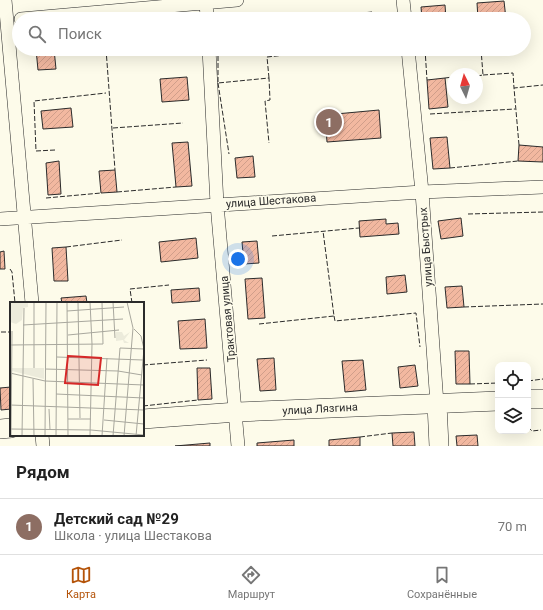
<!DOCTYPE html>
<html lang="ru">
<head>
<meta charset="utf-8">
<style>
  :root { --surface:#fff; --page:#f2f2f2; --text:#222; --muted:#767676; --line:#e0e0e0; --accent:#b45309 }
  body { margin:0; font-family:Roboto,sans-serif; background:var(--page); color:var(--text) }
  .controls { position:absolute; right:12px; bottom:12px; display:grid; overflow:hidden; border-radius:8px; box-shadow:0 4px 16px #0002 }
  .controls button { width:36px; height:36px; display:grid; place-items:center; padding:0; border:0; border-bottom:1px solid var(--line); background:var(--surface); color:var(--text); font:20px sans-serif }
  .compass { position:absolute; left:447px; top:68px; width:36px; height:36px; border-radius:50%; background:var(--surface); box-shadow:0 4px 16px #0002; rotate:355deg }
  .you { position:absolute; left:238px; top:259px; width:14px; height:14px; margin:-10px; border:3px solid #fff; border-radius:50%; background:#1a73e8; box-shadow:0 0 0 6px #1a73e833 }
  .badge { display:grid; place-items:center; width:26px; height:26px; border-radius:50%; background:var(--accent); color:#fff; font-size:13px; font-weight:700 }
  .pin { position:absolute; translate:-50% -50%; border:2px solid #fff; box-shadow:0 1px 4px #0006 }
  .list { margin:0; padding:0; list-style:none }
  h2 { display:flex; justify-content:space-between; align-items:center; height:52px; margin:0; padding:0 16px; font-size:17px }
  h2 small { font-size:13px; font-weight:400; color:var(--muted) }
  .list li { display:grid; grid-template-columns:26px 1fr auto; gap:12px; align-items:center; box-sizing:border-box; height:56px; padding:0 16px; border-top:1px solid var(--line) }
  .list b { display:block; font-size:15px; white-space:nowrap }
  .list p { margin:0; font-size:13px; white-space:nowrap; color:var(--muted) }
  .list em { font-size:13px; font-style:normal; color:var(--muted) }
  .icon { flex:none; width:22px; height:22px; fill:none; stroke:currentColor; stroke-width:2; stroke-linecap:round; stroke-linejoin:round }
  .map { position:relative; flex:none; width:543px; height:446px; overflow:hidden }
  .search { position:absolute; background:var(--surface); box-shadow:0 4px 16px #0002; left:12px; right:12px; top:12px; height:44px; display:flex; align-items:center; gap:10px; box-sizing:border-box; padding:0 14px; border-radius:22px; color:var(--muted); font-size:15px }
  .sheet { height:108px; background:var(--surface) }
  nav { display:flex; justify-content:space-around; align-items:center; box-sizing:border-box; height:56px; border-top:1px solid var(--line); background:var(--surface); font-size:11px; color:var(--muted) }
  nav a { display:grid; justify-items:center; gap:2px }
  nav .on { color:var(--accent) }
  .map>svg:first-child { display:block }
  .building { fill:url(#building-hatch); stroke:#2b2b2b }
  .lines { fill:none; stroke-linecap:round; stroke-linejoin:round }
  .street-casing { stroke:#2b2b2b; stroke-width:14 }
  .secondary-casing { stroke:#2b2b2b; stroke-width:20 }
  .street { stroke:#fdfbea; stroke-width:13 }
  .secondary { stroke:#fdfbea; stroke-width:19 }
  .fence { stroke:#2b2b2b; stroke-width:1; stroke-dasharray:5 2; stroke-linecap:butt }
  .labels { text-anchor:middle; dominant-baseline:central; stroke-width:3; stroke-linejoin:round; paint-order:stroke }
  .street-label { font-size:11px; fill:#2b2b2b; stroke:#fdfbea }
  .inset-road { fill:none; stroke:#a9a89e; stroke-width:1 }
  .view { fill:#d62828; fill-opacity:0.15; stroke:#d62828; stroke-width:2 }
  .inset-edge { fill:none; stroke:#2b2b2b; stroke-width:2 }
</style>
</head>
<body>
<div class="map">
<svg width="543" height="446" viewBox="0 0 543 446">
  <defs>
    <pattern id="building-hatch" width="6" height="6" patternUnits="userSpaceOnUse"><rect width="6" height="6" fill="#f2b8a0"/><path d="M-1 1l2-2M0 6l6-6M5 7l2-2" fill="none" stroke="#d09e8a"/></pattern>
  </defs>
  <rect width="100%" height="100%" fill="#fdfbea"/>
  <!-- building -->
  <path class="building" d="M504 1 506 19H478L477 3Z
    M445 5 446 19H422L421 7Z
    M372 12 373 19H342V15Z
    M36 49H54L56 69 38 70Z
    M187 77 189 100 162 102 160 79Z
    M445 78 448 107 429 109 427 80Z
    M71 108 73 127 43 129 41 111Z
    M379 110 381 138 327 142 325 115Z
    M447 137 450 168 433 169 430 138Z
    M188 142 192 186 176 187 172 143Z
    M519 145 543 147V162L518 161Z
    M253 156 255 177 237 178 235 158Z
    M59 161 61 194 48 195 46 163Z
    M115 170 117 192 101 193 99 171Z
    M461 218 463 236 441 239 438 221Z
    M386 219V224L398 223 399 234 360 237 359 221Z
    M196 238 198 258 161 262 159 242Z
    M257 241 259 263 244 264 242 242Z
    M66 247 68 281H54L52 248Z
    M4 251 5 269H0V252Z
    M405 275 407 292 387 294 386 277Z
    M262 278 265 318 248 319 245 279Z
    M462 286 464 307 447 308 445 287Z
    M199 288 200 301 172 303 171 290Z
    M86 296 87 303H62L61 298Z
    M205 319 207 348 180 349 178 321Z
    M455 351H469L470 384H456Z
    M274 358 276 390 260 391 257 359Z
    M363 360 366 390 345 392 342 361Z
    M415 365 418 386 400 388 398 367Z
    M197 368H210L212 399 198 400Z
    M11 387V409L1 410 0 388Z
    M414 432 415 446H393L392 433Z
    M477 435 478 446H457L456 436Z
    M360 437V446H329V440Z
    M294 440V446H257V443Z
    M210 443V446H175Z"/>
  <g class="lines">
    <defs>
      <path id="street" d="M5 0 32 303
        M206 0 207 19
        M403 0 405 19
        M21 19 237 0
        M209 49 217 204 238 446
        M408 49 422 192 437 404
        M0 219 422 192 543 187
        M42 435 43 446"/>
      <path id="secondary" d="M528 399H543
        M437 404 439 446
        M143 419 237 412 498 401
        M0 429 11 428"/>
    </defs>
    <!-- street casing -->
    <use href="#street" class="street-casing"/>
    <!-- secondary casing -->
    <use href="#secondary" class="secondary-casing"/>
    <!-- street -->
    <use href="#street" class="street"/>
    <!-- secondary -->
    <use href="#secondary" class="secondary"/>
    <!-- fence -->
    <path class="fence" d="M275 19 285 17 331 14
      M106 49 115 170
      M218 49V83L269 78 270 100 265 101 269 143
      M425 49 427 80
      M483 75 513 73 514 88
      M477 76 483 75 481 49
      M269 78 267 57 341 49
      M445 78 453 77
      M218 83 229 154
      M430 114 515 109
      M113 128 183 123
      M519 145 514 88 543 85
      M55 150 36 151 34 101 106 93
      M450 168 518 161
      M117 192 176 187
      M46 198 101 193
      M468 214 543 212
      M272 236 359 228
      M66 247 122 240
      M10 269 12 272 15 303
      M132 303 130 289 169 285
      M464 307 543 304
      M334 316 335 321 416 313 420 347
      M259 324 334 316 323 231
      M1 332H11
      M143 365 207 360
      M528 381 543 379
      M470 384 498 383
      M143 406 198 400
      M528 427 532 431 541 430
      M500 432 502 431
      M360 437 392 433"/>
  </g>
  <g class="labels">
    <!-- street labels -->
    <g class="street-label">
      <text transform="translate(271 201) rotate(-4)">улица Шестакова</text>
      <text transform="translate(426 247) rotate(-94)">улица Быстрых</text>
      <text transform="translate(228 319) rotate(-95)">Трактовая улица</text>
      <text transform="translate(320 409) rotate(-3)">улица Лязгина</text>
    </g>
  </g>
  <!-- overview -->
  <g transform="translate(10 302)">
    <rect width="134" height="134" fill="#fdfbea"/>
    <path d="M2 66H34V77L2 69Z" fill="#ecebdb"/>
    <path d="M0 0H18V5L13 6 12 18 6 22 0 20ZM106 30H112L114 34 120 30 114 38 119 41H114L113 38 106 39Z" fill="#ecebdb"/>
    <path class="inset-road" d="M57 0 58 134M68 0 70 116M80 0 82 42 80 134M103 0 105 36M57 9 114 5M13 23 113 17M124 27 131 34 134 47 126 134M58 33 109 28M0 43 93 42 92 0M47 55 133 58M24 66V0M35 67 108 69 132 73M0 71 35 79 134 83M23 77 24 134M46 92 134 96M0 103 134 108M39 107 40 128M58 117H81M94 118 134 122M0 127 81 128 134 133M1 134 2 29M12 134 14 6M35 134 36 0M46 134 47 0M92 134 97 56M103 134 110 46 134 47M114 134 123 26 117 0"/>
    <path class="view" d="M58 54 91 56 88 83 55 81Z"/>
    <rect width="134" height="134" class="inset-edge"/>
  </g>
</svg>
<div class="controls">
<button><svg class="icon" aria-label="locate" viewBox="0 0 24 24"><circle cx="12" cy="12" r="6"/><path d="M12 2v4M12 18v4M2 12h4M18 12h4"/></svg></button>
<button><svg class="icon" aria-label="layers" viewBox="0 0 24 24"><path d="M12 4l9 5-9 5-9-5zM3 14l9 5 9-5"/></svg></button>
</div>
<svg class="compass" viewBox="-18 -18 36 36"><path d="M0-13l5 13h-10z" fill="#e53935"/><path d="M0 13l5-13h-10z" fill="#767676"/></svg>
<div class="you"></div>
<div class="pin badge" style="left:329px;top:122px;background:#8d6e63">1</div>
<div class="search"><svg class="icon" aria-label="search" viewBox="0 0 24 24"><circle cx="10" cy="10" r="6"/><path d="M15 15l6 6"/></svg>Поиск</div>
</div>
<section class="sheet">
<h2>Рядом<small></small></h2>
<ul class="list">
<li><span class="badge" style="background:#8d6e63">1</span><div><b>Детский сад №29</b><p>Школа · улица Шестакова</p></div><em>70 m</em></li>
</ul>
</section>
<nav>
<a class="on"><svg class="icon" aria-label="map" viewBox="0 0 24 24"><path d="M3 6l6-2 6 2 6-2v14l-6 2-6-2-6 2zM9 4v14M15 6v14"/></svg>Карта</a>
<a><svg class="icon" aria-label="directions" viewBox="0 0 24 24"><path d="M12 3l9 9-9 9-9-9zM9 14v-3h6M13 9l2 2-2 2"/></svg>Маршрут</a>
<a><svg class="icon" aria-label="saved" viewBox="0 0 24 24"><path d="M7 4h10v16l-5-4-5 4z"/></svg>Сохранённые</a>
</nav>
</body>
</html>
